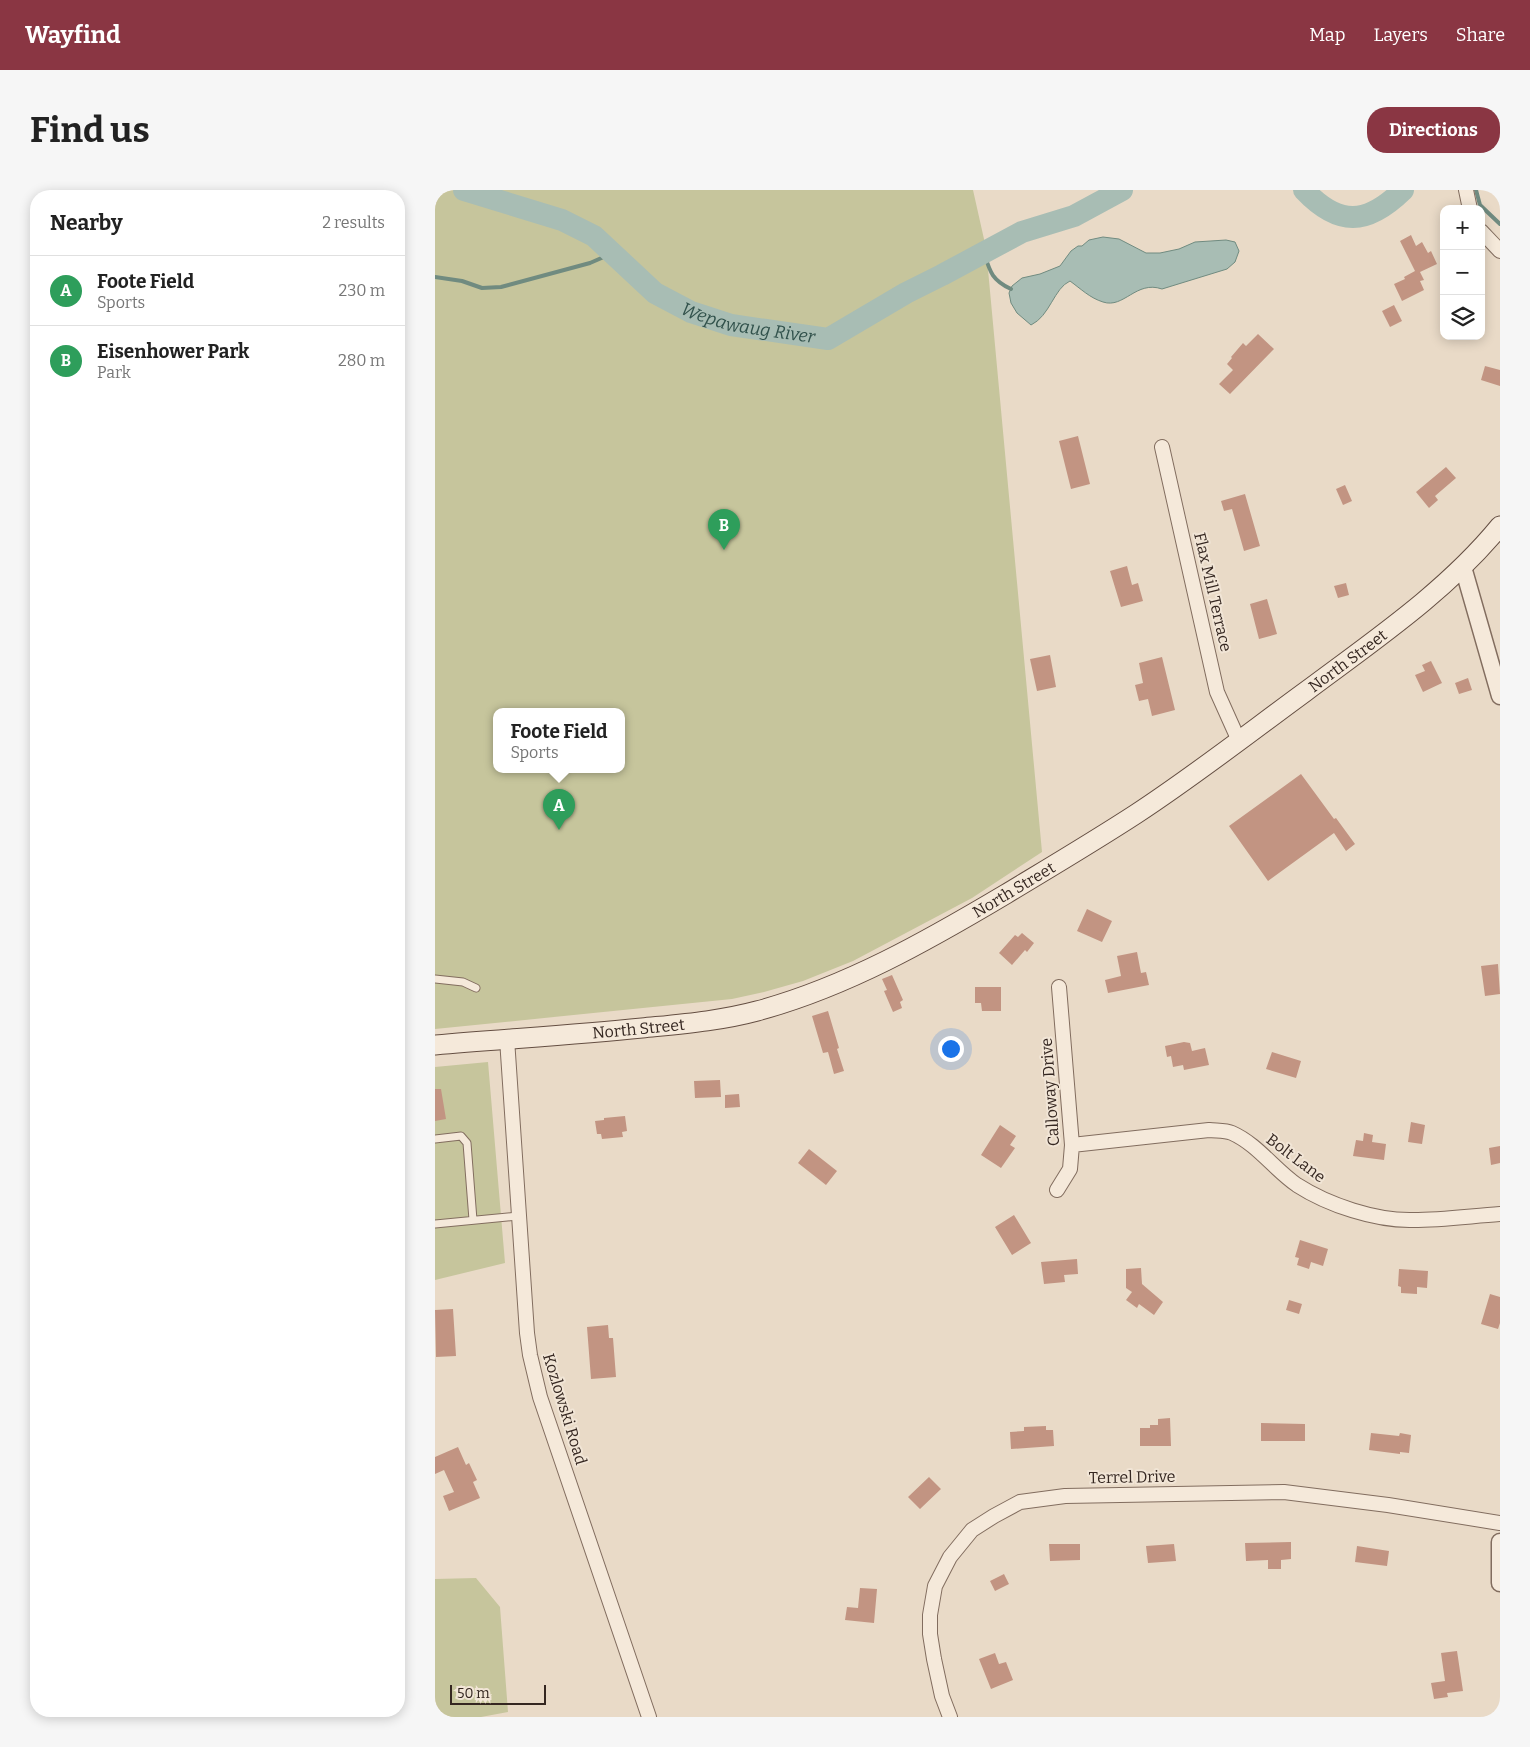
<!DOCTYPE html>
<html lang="en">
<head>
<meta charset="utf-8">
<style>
  :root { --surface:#fff; --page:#f6f6f6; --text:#222; --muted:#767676; --line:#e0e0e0; --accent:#8a3643 }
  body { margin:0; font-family:Bitter,serif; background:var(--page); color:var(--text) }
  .controls { position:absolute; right:15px; top:15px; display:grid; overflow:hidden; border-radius:10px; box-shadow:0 2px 12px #0003 }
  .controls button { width:45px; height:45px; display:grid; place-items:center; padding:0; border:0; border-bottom:1px solid var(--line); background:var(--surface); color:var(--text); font:25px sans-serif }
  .scale { position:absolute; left:15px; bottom:12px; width:96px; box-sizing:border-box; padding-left:5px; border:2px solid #352721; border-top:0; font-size:14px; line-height:18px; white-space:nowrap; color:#352721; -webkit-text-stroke:4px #f1e5d6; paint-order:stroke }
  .you { position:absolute; left:515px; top:858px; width:18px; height:18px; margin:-12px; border:4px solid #fff; border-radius:50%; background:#1a73e8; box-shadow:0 0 0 8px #1a73e833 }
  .badge { display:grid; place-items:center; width:32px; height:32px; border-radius:50%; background:var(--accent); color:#fff; font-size:16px; font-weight:700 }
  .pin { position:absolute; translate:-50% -41px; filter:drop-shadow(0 1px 2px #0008) }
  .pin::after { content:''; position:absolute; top:26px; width:18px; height:15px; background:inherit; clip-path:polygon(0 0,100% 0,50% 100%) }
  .popup { position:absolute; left:58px; top:518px; width:132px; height:65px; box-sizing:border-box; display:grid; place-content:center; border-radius:10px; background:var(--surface); filter:drop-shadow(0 1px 4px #0005); font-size:16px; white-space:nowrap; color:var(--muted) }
  .popup b { font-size:19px; color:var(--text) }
  .popup::after { content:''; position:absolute; left:50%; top:100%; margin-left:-10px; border:10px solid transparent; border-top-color:var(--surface) }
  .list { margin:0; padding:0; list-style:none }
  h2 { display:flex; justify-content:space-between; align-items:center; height:65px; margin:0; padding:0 20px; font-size:21px }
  h2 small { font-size:16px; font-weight:400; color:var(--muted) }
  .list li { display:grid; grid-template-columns:32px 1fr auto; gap:15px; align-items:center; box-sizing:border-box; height:70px; padding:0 20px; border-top:1px solid var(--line) }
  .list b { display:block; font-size:19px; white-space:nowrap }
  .list p { margin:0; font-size:16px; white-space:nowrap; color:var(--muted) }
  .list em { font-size:16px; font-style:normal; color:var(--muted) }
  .icon { flex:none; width:28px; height:28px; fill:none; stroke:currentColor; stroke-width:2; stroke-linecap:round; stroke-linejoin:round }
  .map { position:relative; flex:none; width:1065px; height:1527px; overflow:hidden; border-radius:20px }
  header { display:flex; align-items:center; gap:30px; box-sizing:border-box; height:70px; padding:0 25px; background:var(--accent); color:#fff }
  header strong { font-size:24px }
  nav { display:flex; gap:28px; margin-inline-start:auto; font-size:18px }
  .intro { display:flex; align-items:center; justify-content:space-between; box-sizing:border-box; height:120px; padding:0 30px }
  h1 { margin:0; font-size:35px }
  .button { padding:12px 22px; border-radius:20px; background:var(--accent); color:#fff; font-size:18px; font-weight:700 }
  main { display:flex; gap:30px; padding:0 30px }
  aside { flex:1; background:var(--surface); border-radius:20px; box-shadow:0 2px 12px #0003 }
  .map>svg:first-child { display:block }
  .green { fill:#c6c59c; fill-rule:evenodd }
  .water { fill:#a8bdb4; stroke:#708b80 }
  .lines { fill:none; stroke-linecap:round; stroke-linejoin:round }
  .stream { stroke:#708b80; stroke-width:4 }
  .river { stroke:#a8bdb4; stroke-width:22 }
  .building { fill:#c29482 }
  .service-casing { stroke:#826d5f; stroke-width:9 }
  .minor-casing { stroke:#826d5f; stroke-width:16 }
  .tertiary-casing { stroke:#826d5f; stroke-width:19 }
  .secondary-casing { stroke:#644e42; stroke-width:21 }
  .service { stroke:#f5e9da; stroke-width:7 }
  .minor { stroke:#f5e9da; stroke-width:14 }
  .tertiary { stroke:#f5e9da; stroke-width:16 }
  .secondary { stroke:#f5e9da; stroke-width:19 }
  .labels { text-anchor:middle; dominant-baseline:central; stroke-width:4; stroke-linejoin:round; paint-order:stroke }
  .street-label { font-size:16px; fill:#352721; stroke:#f1e5d6 }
  .water-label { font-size:18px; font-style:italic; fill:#32524c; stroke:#f1e5d6 }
</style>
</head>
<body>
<header>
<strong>Wayfind</strong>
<nav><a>Map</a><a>Layers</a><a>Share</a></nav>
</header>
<div class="intro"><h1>Find us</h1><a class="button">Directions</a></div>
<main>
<aside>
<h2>Nearby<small>2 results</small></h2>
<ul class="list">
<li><span class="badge" style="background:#2e9e5b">A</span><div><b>Foote Field</b><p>Sports</p></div><em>230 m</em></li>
<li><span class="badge" style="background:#2e9e5b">B</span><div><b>Eisenhower Park</b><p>Park</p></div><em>280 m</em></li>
</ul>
</aside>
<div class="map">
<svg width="1065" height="1527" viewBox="0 0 1065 1527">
  <rect width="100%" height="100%" fill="#e9dac7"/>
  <!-- green -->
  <path class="green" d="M0 0H538L551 58 607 662 537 708 418 771 368 791 329 802 297 809 0 839ZM62 521H186V579H62Z
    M53 872 70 1073 0 1090V877Z
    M41 1388 65 1417 73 1522 46 1527H0V1389Z"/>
  <!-- water -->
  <path class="water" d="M668 47 684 49 711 63H725L744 59 760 52 791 50 800 52 804 61 800 72 792 79 727 99C701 90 689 119 668 112 655 108 646 99 635 91 619 98 615 126 596 135L582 123 576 113 574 103 577 96 587 88 605 84 625 76 636 61 643 56H647L654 50Z"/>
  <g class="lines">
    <!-- stream -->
    <path class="stream" d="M1041 0 1045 15 1065 34
      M549 63C555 82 557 90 576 99
      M0 87 27 91 47 98 66 97 155 73 178 63"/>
    <!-- river -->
    <g class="river">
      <path id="s1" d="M29 0 127 30 159 46 220 103 256 122 296 135 393 149 471 103 507 85 587 42 639 26 687 0"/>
      <path d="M869 0C904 37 932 35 968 0"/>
    </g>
  </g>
  <!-- building -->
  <path class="building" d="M976 45 981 56 987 52 993 63 996 61 1002 74 985 82 989 90 985 91 989 100 967 111 959 94 970 89 969 87 980 81 965 51Z
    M959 115 967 131 955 137 947 121Z
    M823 144 839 159 795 204 784 194 798 180 792 174 797 168 796 167 808 153 811 156Z
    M1050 176 1065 180V196L1046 190Z
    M643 246 655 294 636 299 624 251Z
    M1011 277 1021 288 1000 306 1003 310 994 318 981 302Z
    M910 295 917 311 908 315 901 299Z
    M810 304 825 356 809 361 797 319 789 321 786 311Z
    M692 376 697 395 703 393 708 411 686 417 675 381Z
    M911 393 914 405 903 408 899 396Z
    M832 409 842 444 824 449 815 414Z
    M615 465 621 497 602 501 595 469Z
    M727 467 740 520 717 526 713 509 704 511 700 495 708 493 704 473Z
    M996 471 1007 493 988 502 980 485 990 481 987 475Z
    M1033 488 1037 500 1024 504 1020 493Z
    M866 584 899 629 901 628 920 654 911 661 899 643 833 691 794 636Z
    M652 719 677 731 667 752 642 741Z
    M587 743 599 753 592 762 590 760 577 775 564 763 580 745 583 747Z
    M702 762 706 783 711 782 714 795 673 803 670 790 686 786 682 766Z
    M1063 774 1065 804 1050 806 1046 776Z
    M457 785 468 810 465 812 467 818 458 822 449 801 452 800 447 789Z
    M540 797H566V821H547L546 813H540Z
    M393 821 404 858 402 859 409 881 399 884 393 862 388 863 377 826Z
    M749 852 755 853 757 861 770 858 774 875 749 880 748 875 738 877 736 866 732 867 730 856Z
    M837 862 866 871 861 888 831 879Z
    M285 890 286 907 260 908 259 891Z
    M0 899H6L11 929 0 931Z
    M304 904 305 917 290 918V905Z
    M190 926 192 941 187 942 188 947 167 949 166 944H162L160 931 169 930V928Z
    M976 932 990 935 987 954 973 952Z
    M565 935 581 946 575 955 580 958 566 978 546 965Z
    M929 943 938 945 937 952 951 954 949 970 918 966 921 950 928 951Z
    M1065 956V973L1056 975 1054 958Z
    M374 959 402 981 391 995 363 973Z
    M579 1025 596 1053 577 1065 560 1037Z
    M865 1050 893 1059 888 1076 876 1072 874 1079 862 1075 864 1068 860 1067Z
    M642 1069 643 1084 629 1085 630 1092 609 1094 606 1072Z
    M706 1078 707 1094 728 1112 719 1125 704 1114 702 1118 691 1110 697 1102 691 1098V1079Z
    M964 1079 993 1081 992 1098 982 1097V1104L966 1103V1097L963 1096Z
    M1055 1104 1065 1107V1133L1063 1139 1046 1134Z
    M854 1110 867 1114 864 1124 851 1120Z
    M18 1119 21 1166 1 1167 0 1120Z
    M173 1135 174 1148H178L181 1187 156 1189 152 1137Z
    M735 1228 736 1256H705V1238H715V1235H723V1229Z
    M826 1233 870 1234V1251H826Z
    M611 1236V1240H618L619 1256 576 1259 575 1242 589 1241V1237Z
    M936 1243 964 1246 965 1243 976 1245 974 1263 965 1262V1264L934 1260Z
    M23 1257 31 1275 34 1273 42 1290 38 1292 45 1308 14 1321 8 1306 19 1302 9 1280 0 1284V1267Z
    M494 1287 506 1299 485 1319 473 1307Z
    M856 1352V1369L846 1370V1379H833V1370L811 1371 810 1353Z
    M614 1354H645V1370L615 1371Z
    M739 1354 741 1371 713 1373 711 1356Z
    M922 1356 954 1361 952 1376 920 1372Z
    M569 1384 574 1394 560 1401 555 1391Z
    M425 1398 442 1399 439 1433 410 1430 412 1417 423 1418Z
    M1022 1461 1028 1501 1012 1503 1013 1507 999 1509 996 1493 1010 1491 1006 1463Z
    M560 1463 564 1474 571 1472 578 1490 556 1499 544 1469Z"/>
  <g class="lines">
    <defs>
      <path id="service" d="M0 789 28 792 41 798
        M0 949 26 946 32 953 38 1030
        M0 1034 83 1026"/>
      <path id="minor" d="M1031 0 1035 19
        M1046 41 1065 61
        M727 257 782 502 804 551
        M72 849 92 1143 95 1165 105 1207 214 1527
        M637 955 774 940C781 941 790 940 797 943 822 954 840 980 862 995 893 1015 941 1031 978 1030 1007 1030 1036 1026 1065 1024
        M622 1000 635 979 637 955 624 797
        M515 1527 507 1506 499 1469 495 1444V1425L500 1396 515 1367 537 1340 559 1326 585 1312 630 1306 849 1302 953 1315 1065 1333"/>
      <path id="tertiary" d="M1028 377 1065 506
        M1065 1352V1393"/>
      <g id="secondary">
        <path id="s2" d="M0 855C69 849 138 845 207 838 246 834 285 831 322 821 411 797 492 751 571 704 614 678 658 652 701 624 759 586 814 543 870 502 938 451 1011 402 1065 336"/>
      </g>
    </defs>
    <!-- service casing -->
    <use href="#service" class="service-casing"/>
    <!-- minor casing -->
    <use href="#minor" class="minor-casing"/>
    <!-- tertiary casing -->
    <use href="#tertiary" class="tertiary-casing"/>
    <!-- secondary casing -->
    <use href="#secondary" class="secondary-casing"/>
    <!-- service -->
    <use href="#service" class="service"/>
    <!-- minor -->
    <use href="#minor" class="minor"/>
    <!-- tertiary -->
    <use href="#tertiary" class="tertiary"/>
    <!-- secondary -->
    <use href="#secondary" class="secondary"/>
  </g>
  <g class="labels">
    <!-- street labels -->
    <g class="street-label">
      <text transform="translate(778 402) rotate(77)">Flax Mill Terrace</text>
      <text stroke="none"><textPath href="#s2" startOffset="1014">North Street</textPath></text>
      <text stroke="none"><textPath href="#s2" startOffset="609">North Street</textPath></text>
      <text stroke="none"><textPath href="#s2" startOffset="204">North Street</textPath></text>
      <text transform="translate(615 902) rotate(-94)">Calloway Drive</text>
      <text transform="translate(861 968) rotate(37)">Bolt Lane</text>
      <text transform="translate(130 1219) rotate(73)">Kozlowski Road</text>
      <text transform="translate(697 1287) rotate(-1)">Terrel Drive</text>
    </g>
    <!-- water labels -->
    <g class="water-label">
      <text stroke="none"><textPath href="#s1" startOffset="321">Wepawaug River</textPath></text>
    </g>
  </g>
</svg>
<div class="controls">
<button>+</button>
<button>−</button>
<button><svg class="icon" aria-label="layers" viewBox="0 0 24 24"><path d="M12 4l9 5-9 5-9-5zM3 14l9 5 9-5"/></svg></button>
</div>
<div class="scale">50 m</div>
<div class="you"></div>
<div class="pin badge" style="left:124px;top:640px;background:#2e9e5b">A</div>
<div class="popup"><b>Foote Field</b>Sports</div>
<div class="pin badge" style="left:289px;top:360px;background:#2e9e5b">B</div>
</div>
</main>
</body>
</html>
